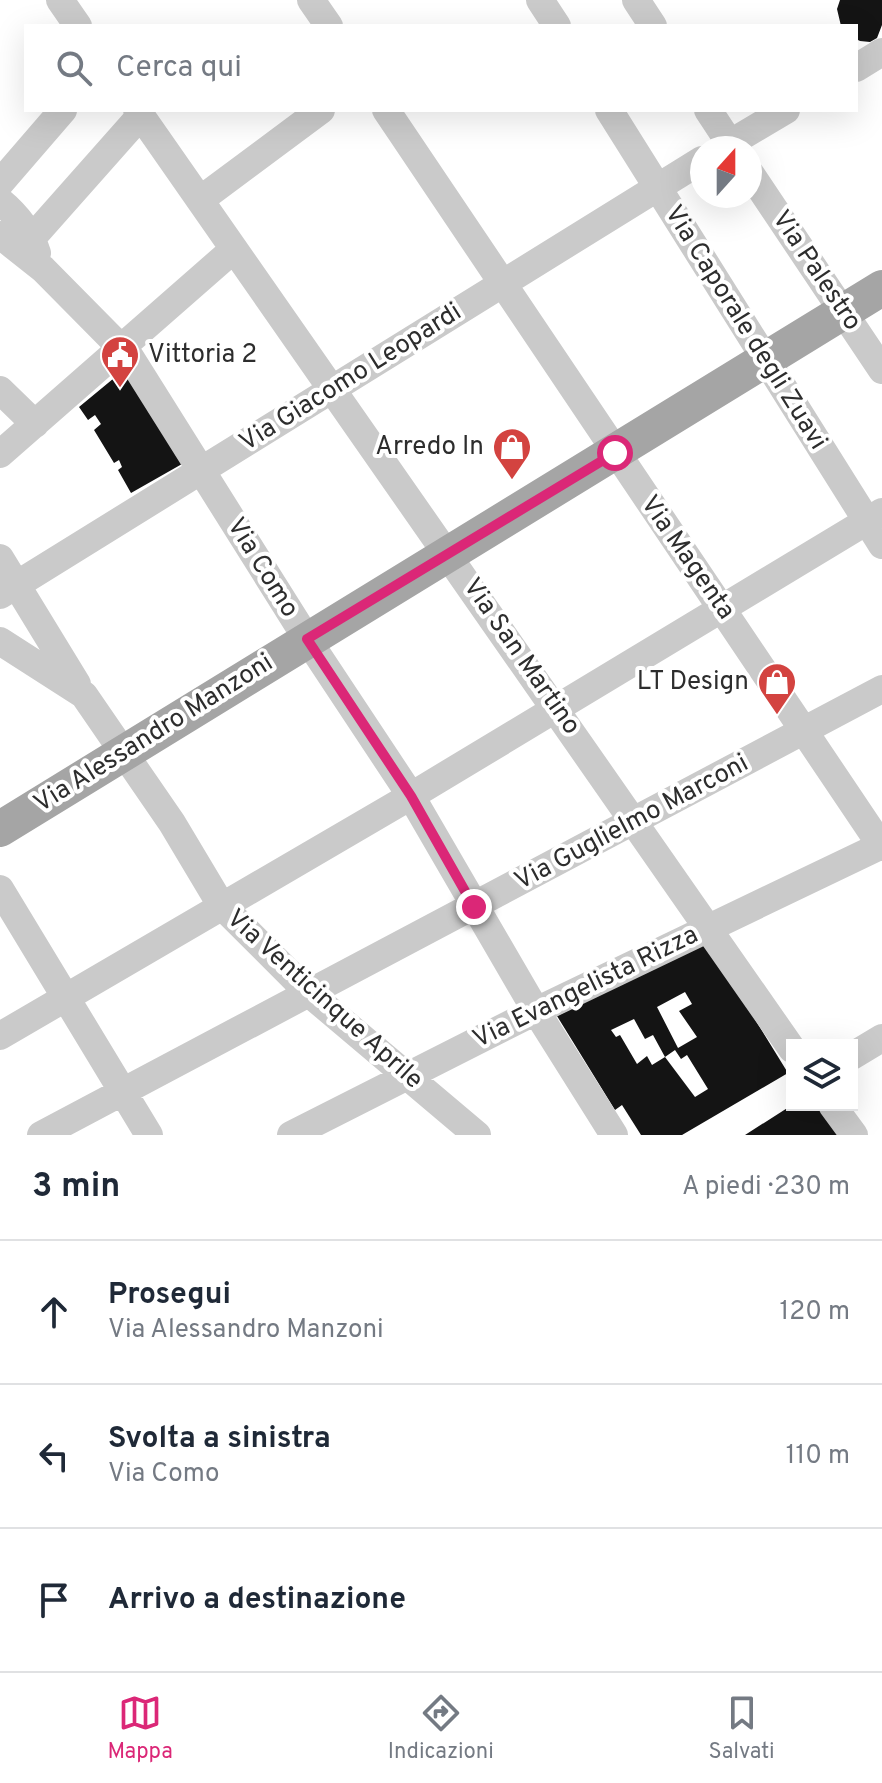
<!DOCTYPE html>
<html lang="it">
<head>
<meta charset="utf-8">
<style>
  :root { --surface:#fff; --page:#f6f6f7; --text:#1f2937; --muted:#747a83; --line:#e0e1e3; --accent:#db2777 }
  body { margin:0; font-family:Overpass,sans-serif; background:var(--page); color:var(--text) }
  .controls { position:absolute; right:24px; bottom:24px; display:grid; overflow:hidden; border-radius:0px; box-shadow:0 8px 32px #0002 }
  .controls button { width:72px; height:72px; display:grid; place-items:center; padding:0; border:0; border-bottom:2px solid var(--line); background:var(--surface); color:var(--text); font:40px sans-serif }
  .compass { position:absolute; left:690px; top:136px; width:72px; height:72px; border-radius:50%; background:var(--surface); box-shadow:0 8px 32px #0002; rotate:21deg }
  .stop { position:absolute; width:24px; height:24px; margin:-18px; border:6px solid #db2777; border-radius:50%; background:#fff }
  .stop.end { background:#db2777; border-color:#fff; box-shadow:0 2px 8px #0008 }
  .list { margin:0; padding:0; list-style:none }
  h2 { display:flex; justify-content:space-between; align-items:center; height:104px; margin:0; padding:0 32px; font-size:34px }
  h2 small { font-size:26px; font-weight:400; color:var(--muted) }
  .list li { display:grid; grid-template-columns:52px 1fr auto; gap:24px; align-items:center; box-sizing:border-box; height:144px; padding:0 32px; border-top:2px solid var(--line) }
  .list b { display:block; font-size:30px; white-space:nowrap }
  .list p { margin:0; font-size:26px; white-space:nowrap; color:var(--muted) }
  .list em { font-size:26px; font-style:normal; color:var(--muted) }
  .icon { flex:none; width:44px; height:44px; fill:none; stroke:currentColor; stroke-width:2; stroke-linecap:round; stroke-linejoin:round }
  .map { position:relative; flex:none; width:882px; height:1135px; overflow:hidden }
  .search { position:absolute; background:var(--surface); box-shadow:0 8px 32px #0002; left:24px; right:24px; top:24px; height:88px; display:flex; align-items:center; gap:20px; box-sizing:border-box; padding:0 28px; border-radius:0px; color:var(--muted); font-size:30px }
  .sheet { height:536px; background:var(--surface) }
  nav { display:flex; justify-content:space-around; align-items:center; box-sizing:border-box; height:112px; border-top:2px solid var(--line); background:var(--surface); font-size:22px; color:var(--muted) }
  nav a { display:grid; justify-items:center; gap:4px }
  nav .on { color:var(--accent) }
  .map>svg:first-child { display:block }
  .building { fill:#141414; fill-rule:evenodd }
  .lines { fill:none; stroke-linecap:round; stroke-linejoin:round }
  .minor { stroke:#cacaca; stroke-width:28 }
  .major { stroke:#a5a5a5; stroke-width:36 }
  .route { stroke:#db2777; stroke-width:10 }
  .labels { text-anchor:middle; dominant-baseline:central; stroke-width:8; stroke-linejoin:round; paint-order:stroke }
  .street-label { font-size:26px; fill:#2d2d2d; stroke:#fff }
  .poi-label { font-size:26px; fill:#2d2d2d; stroke:#fff; text-anchor:end }
</style>
</head>
<body>
<div class="map">
<svg width="882" height="1135" viewBox="0 0 882 1135">
  <rect width="100%" height="100%" fill="#fff"/>
  <!-- building -->
  <path class="building" d="M840 0H882V25L877 38 870 42 860 41 856 39V26H841L837 9Z
    M125 369 182 464 131 493 118 470 122 467 119 460 114 463 94 430 101 424 95 415 88 420 79 407Z
    M706 940 788 1073 682 1135H641L622 1105 615 1110 557 1016ZM685 992 692 1004 679 1011 697 1037 678 1048 657 1007ZM634 1019 645 1039 653 1035 665 1057 675 1050 681 1059 687 1055 708 1089 695 1097 665 1057 652 1065 647 1056 637 1064 620 1035 616 1037 611 1030Z
    M792 1105H819L840 1135H745Z"/>
  <g class="lines">
    <!-- minor -->
    <path class="minor" d="M60 0 78 26
      M311 0 329 26
      M540 0 557 26
      M636 0 653 26
      M856 68 882 52
      M137 110 792 1049
      M386 110 882 847
      M609 110 882 545
      M708 110 733 148
      M722 148 786 110
      M750 173 882 370
      M0 183 63 110
      M200 200 321 110
      M0 201C17 215 30 231 37 253
      M0 235 43 269 130 357 307 639 411 796 536 1011 614 1135
      M32 238 141 115
      M0 390 35 424
      M0 454 234 249
      M0 558 77 684
      M0 595 702 160
      M0 641 84 695 172 823 221 905 310 994 477 1135
      M0 889 149 1135
      M0 1036 411 796 882 512
      M852 1056 882 1038
      M832 1105 854 1135
      M41 1135 882 689
      M291 1135 536 1011 882 845"/>
    <!-- major -->
    <path class="major" d="M0 829 882 288"/>
  </g>
  <g class="lines">
    <!-- route -->
    <path class="route" d="M474 907 411 796 307 639 615 453"/>
  </g>
  <!-- icons -->
  <defs>
    <symbol id="civic-pin" viewBox="-11 -11 22 30"><path d="M0 17L-7.5 6A9.5 9.5 0 1 1 7.5 6Z" fill="#d34340" stroke="#fff"/><path d="M-.6-6.5H3V-4.5H.6V-3L4-1V1h2V6H-6V1h2V-1L-.6-3ZM-1.2 2.5V6h2.4V2.5Z" fill="#fff"/></symbol>
    <symbol id="shop-pin" viewBox="-11 -11 22 30"><path d="M0 17L-7.5 6A9.5 9.5 0 1 1 7.5 6Z" fill="#d34340" stroke="#fff"/><path d="M-5-2.5h2.3a2.7 3.5 0 0 1 5.4 0H5L5.5 6h-11ZM-1.5-2.5h3a1.5 2.3 0 0 0-3 0Z" fill="#fff"/></symbol>
  </defs>
  <g fill-rule="evenodd">
    <use href="#civic-pin" x="98" y="333" width="44" height="60"/>
    <use href="#shop-pin" x="490" y="425" width="44" height="60"/>
    <use href="#shop-pin" x="755" y="660" width="44" height="60"/>
  </g>
  <g class="labels">
    <!-- street labels -->
    <g class="street-label">
      <text transform="translate(816 271) rotate(56)">Via Palestro</text>
      <text transform="translate(745 328) rotate(58)">Via Caporale degli Zuavi</text>
      <text transform="translate(351 378) rotate(-32)">Via Giacomo Leopardi</text>
      <text transform="translate(687 558) rotate(55)">Via Magenta</text>
      <text transform="translate(262 568) rotate(58)">Via Como</text>
      <text transform="translate(521 657) rotate(55)">Via San Martino</text>
      <text transform="translate(154 734) rotate(-32)">Via Alessandro Manzoni</text>
      <text transform="translate(632 823) rotate(-28)">Via Guglielmo Marconi</text>
      <text transform="translate(586 988) rotate(-26)">Via Evangelista Rizza</text>
      <text transform="translate(324 1000) rotate(42)">Via Venticinque Aprile</text>
    </g>
    <!-- poi labels -->
    <g class="poi-label">
      <text x="148" y="355" text-anchor="start">Vittoria 2</text>
      <text x="484" y="447">Arredo In</text>
      <text x="749" y="682">LT Design</text>
    </g>
  </g>
</svg>
<div class="controls">
<button><svg class="icon" aria-label="layers" viewBox="0 0 24 24"><path d="M12 4l9 5-9 5-9-5zM3 14l9 5 9-5"/></svg></button>
</div>
<svg class="compass" viewBox="-18 -18 36 36"><path d="M0-13l5 13h-10z" fill="#e53935"/><path d="M0 13l5-13h-10z" fill="#747a83"/></svg>
<div class="stop" style="left:615px;top:453px"></div>
<div class="stop end" style="left:474px;top:907px"></div>
<div class="search"><svg class="icon" aria-label="search" viewBox="0 0 24 24"><circle cx="10" cy="10" r="6"/><path d="M15 15l6 6"/></svg>Cerca qui</div>
</div>
<section class="sheet">
<h2>3 min<small>A piedi · 230 m</small></h2>
<ul class="list">
<li><svg class="icon" aria-label="ahead" viewBox="0 0 24 24"><path d="M12 20V5M6 11l6-6 6 6"/></svg><div><b>Prosegui</b><p>Via Alessandro Manzoni</p></div><em>120 m</em></li>
<li><svg class="icon" aria-label="left" viewBox="0 0 24 24"><path d="M17 20v-9H6M10 6l-5 5 5 5"/></svg><div><b>Svolta a sinistra</b><p>Via Como</p></div><em>110 m</em></li>
<li><svg class="icon" aria-label="arrive" viewBox="0 0 24 24"><path d="M6 21V4h12l-3 4 3 4H6"/></svg><div><b>Arrivo a destinazione</b></div></li>
</ul>
</section>
<nav>
<a class="on"><svg class="icon" aria-label="map" viewBox="0 0 24 24"><path d="M3 6l6-2 6 2 6-2v14l-6 2-6-2-6 2zM9 4v14M15 6v14"/></svg>Mappa</a>
<a><svg class="icon" aria-label="directions" viewBox="0 0 24 24"><path d="M12 3l9 9-9 9-9-9zM9 14v-3h6M13 9l2 2-2 2"/></svg>Indicazioni</a>
<a><svg class="icon" aria-label="saved" viewBox="0 0 24 24"><path d="M7 4h10v16l-5-4-5 4z"/></svg>Salvati</a>
</nav>
</body>
</html>
